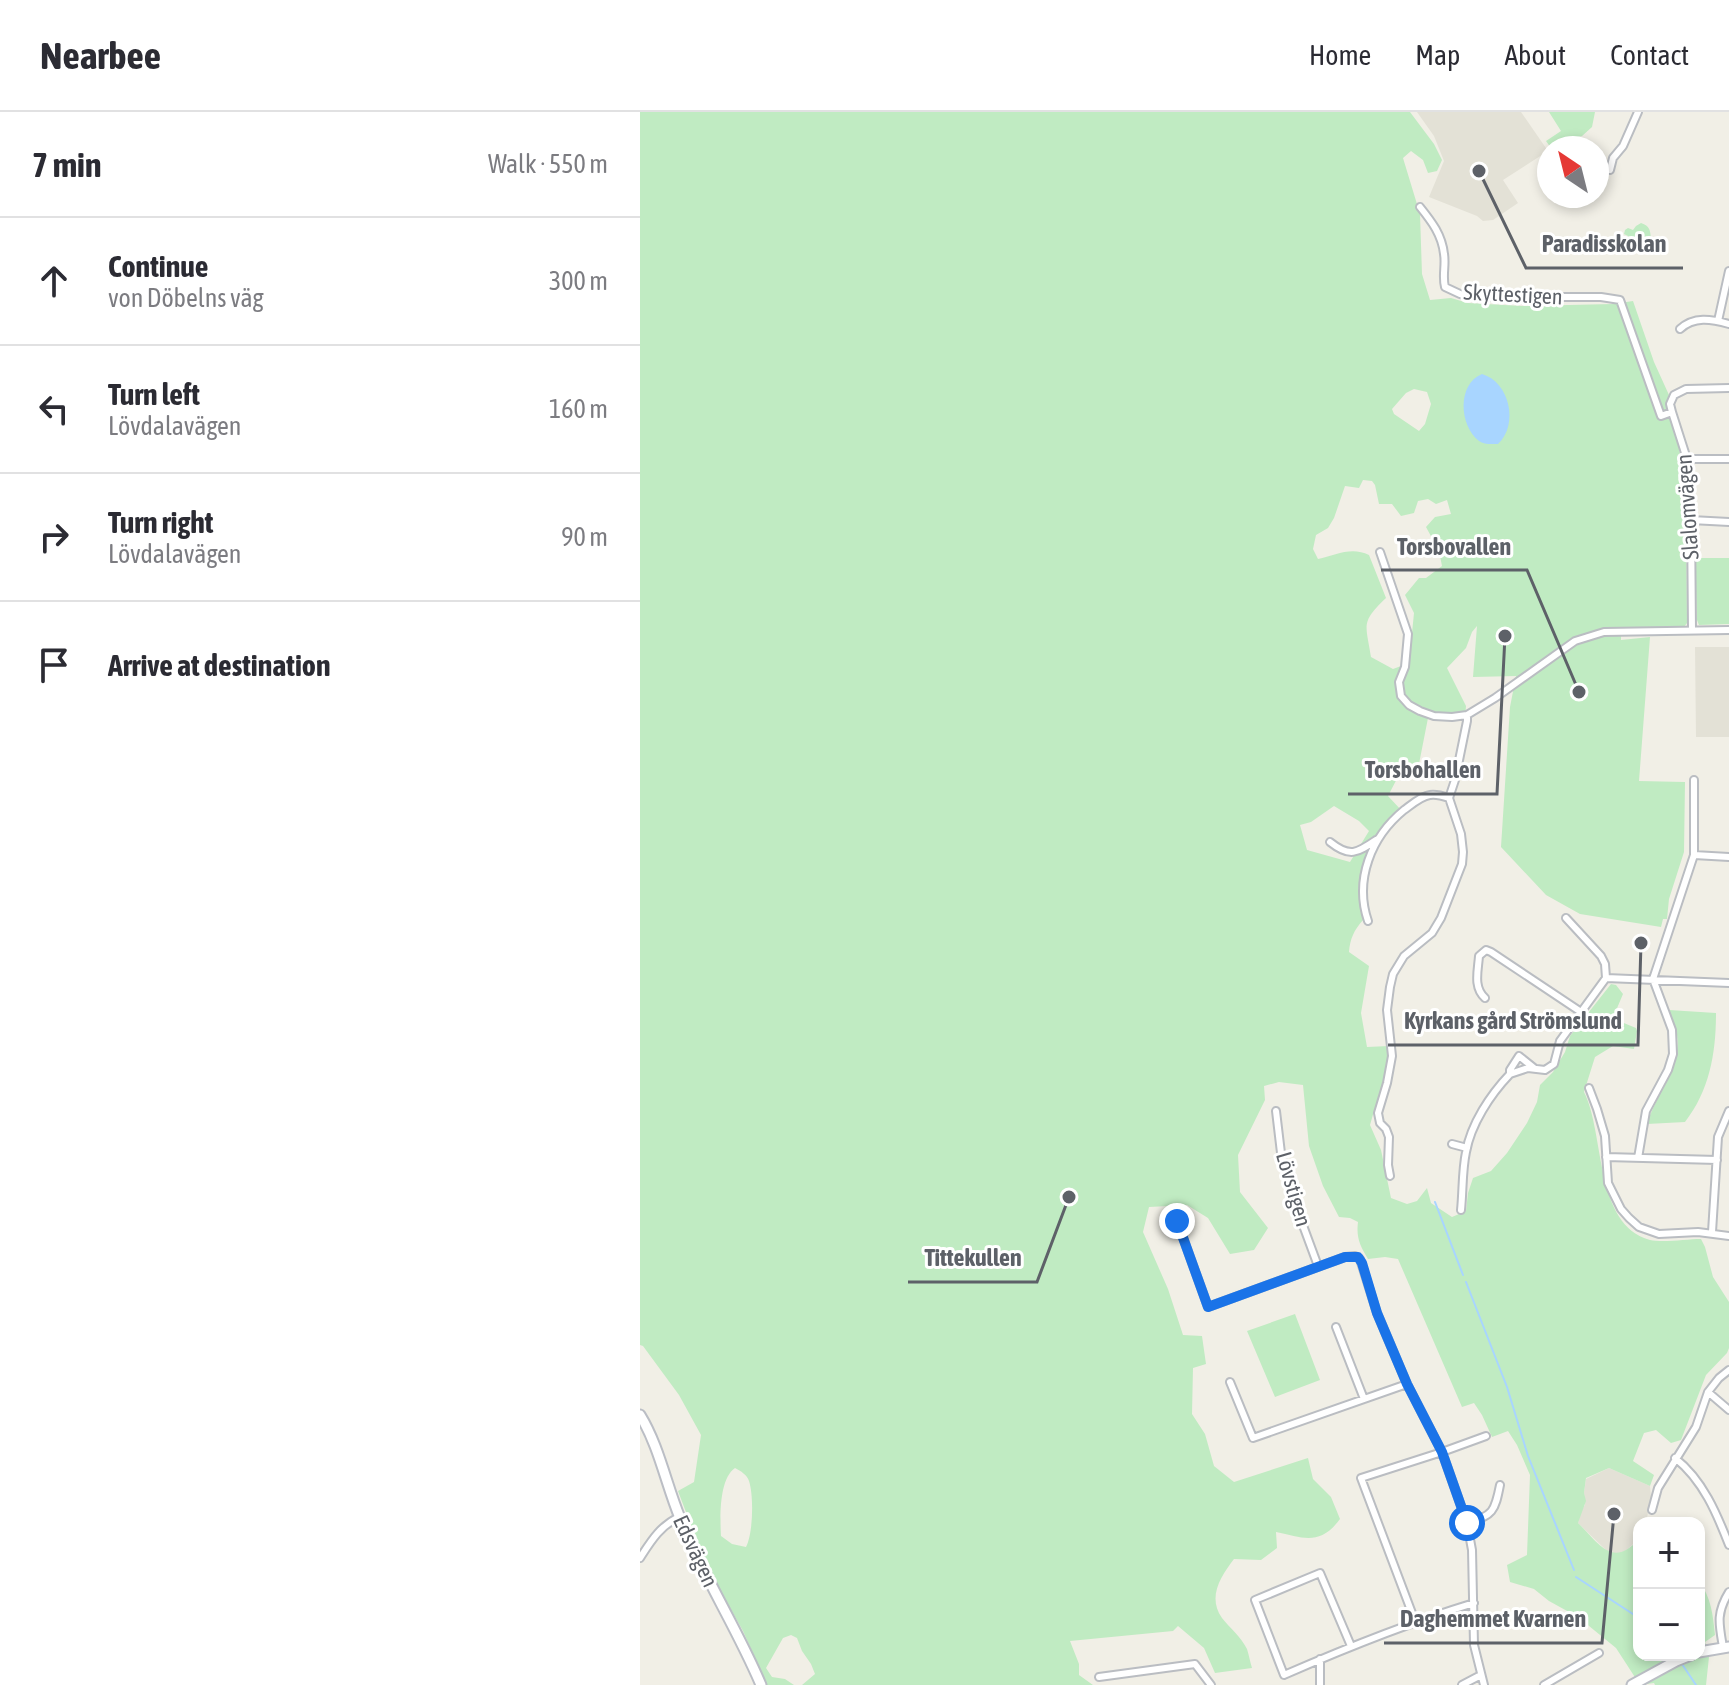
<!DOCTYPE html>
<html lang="en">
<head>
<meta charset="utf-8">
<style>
  :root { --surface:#fff; --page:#f2f2f3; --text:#2b2b33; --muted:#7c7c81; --line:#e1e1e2 }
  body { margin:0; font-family:"Asap Condensed",sans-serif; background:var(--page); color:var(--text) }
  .controls { position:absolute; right:24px; bottom:24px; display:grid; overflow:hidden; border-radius:16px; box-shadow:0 4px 12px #0003 }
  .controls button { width:72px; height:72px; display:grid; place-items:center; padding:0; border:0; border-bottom:2px solid var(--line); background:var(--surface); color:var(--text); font:40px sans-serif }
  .compass { position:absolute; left:897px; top:24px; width:72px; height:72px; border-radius:50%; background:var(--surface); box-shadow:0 4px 12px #0003; rotate:325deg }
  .stop { position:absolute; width:24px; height:24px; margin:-18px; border:6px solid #1a73e8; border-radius:50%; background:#fff }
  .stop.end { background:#1a73e8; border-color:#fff; box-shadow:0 2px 8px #0008 }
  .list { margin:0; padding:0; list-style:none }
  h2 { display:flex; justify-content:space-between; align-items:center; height:104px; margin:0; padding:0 32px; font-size:34px }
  h2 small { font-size:26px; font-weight:400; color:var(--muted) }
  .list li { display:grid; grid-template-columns:52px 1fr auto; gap:24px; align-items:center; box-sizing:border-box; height:128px; padding:0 32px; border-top:2px solid var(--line) }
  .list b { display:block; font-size:30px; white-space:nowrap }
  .list p { margin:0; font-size:26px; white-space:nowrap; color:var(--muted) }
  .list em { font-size:26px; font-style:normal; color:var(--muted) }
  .icon { flex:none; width:44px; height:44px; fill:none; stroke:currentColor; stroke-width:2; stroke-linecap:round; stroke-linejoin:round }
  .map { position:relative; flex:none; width:1089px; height:1573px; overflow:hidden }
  header { display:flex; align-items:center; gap:48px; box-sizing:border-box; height:112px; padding:0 40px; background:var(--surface); border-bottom:2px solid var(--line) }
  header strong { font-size:38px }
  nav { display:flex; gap:44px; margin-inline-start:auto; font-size:28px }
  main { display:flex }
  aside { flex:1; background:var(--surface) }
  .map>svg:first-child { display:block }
  .education { fill:#e3e1d6 }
  .green { fill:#c0ebc2; fill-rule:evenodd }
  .water { fill:#a8d5ff }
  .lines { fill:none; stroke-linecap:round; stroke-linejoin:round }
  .stream { stroke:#a8d5ff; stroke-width:2 }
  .street-casing { stroke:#babdc2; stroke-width:10 }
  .secondary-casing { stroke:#bbbec5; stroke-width:13 }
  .street { stroke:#fff; stroke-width:6 }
  .secondary { stroke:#fff; stroke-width:9 }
  .route { stroke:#1a73e8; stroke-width:10 }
  .labels { text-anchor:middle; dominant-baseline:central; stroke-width:6; stroke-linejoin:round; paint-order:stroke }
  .street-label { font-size:22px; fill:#5d6168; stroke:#fff }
  .leader { fill:none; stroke:#5d6168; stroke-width:3 }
  .callout-dot { fill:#5d6168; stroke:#fff; stroke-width:3 }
  .callout-label { font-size:24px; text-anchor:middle; font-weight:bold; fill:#5d6168; stroke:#fff; stroke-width:6; stroke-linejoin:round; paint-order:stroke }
</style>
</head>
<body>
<header>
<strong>Nearbee</strong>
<nav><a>Home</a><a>Map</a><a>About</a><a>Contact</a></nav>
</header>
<main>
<aside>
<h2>7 min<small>Walk · 550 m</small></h2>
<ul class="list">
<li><svg class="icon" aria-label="ahead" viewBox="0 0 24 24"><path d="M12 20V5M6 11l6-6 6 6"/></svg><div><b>Continue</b><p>von Döbelns väg</p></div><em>300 m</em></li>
<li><svg class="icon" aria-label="left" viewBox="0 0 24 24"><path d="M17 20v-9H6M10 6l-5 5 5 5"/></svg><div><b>Turn left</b><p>Lövdalavägen</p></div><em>160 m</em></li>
<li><svg class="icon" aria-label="right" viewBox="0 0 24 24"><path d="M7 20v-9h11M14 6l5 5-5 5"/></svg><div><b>Turn right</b><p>Lövdalavägen</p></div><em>90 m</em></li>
<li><svg class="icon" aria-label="arrive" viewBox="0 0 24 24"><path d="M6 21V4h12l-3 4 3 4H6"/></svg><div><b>Arrive at destination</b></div></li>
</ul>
</aside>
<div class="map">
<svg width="1089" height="1573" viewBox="0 0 1089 1573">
  <rect width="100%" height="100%" fill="#f1efe6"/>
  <!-- education -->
  <path class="education" d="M777 0H881L908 39 863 68 878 91 853 108 843 109 837 104 789 85 804 49 794 24Z
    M1055 535H1089V625H1056Z
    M969 1356 1010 1374 1011 1385 1006 1411H999V1427L983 1441 975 1442 967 1439 938 1411 941 1399 945 1393 944 1381 946 1367Z"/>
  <!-- green -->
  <path class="green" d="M0 0H770L794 32 802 48 797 59 788 61 783 48 771 39 763 46 780 102 782 162 790 188 811 186 828 191 882 194 973 192 993 189 1014 250 1029 283 1026 294 1034 312 1042 351 1046 387 1047 511 1044 515 981 517V528L1010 525 999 669 1045 670 1044 740 1029 787 1027 807H1023L1021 815 940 802 906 783 861 735 870 595 876 564 833 565 837 514 832 520 826 536 807 556 826 594 825 607 788 606 778 657H762L748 684 762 699 737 724 721 762 719 784 723 808C714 818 710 827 709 840L729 854 721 901 727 935 749 934 750 946 747 969 734 999 730 1013 741 1038 751 1086 767 1092 777 1089 787 1076 791 1091 812 1105 826 1099 828 1081 833 1066 851 1059 867 1041 887 1011 897 990 900 973 913 960 925 940 930 924 971 872 976 873 983 882 975 901 974 907 996 916 997 919 994 937 973 934 955 945 944 980C965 1021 954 1113 1010 1128 1023 1131 1047 1127 1061 1127L1065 1135 1073 1165 1089 1190V1236L1087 1241 1066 1263 1041 1328 1031 1331 1016 1318 1004 1321 993 1349 1014 1363 1010 1374 969 1356 946 1366 944 1381 946 1389 938 1411C959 1431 972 1457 999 1427V1543H1059V1469C1071 1485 1073 1503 1075 1523L1065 1530 1069 1545 1066 1573H1015L1014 1571 1000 1573 976 1536 938 1505 909 1489 894 1477 870 1470 867 1453 887 1443 890 1363 877 1333 868 1319 852 1325 842 1303 834 1291 822 1295 758 1147 745 1145 728 1147C720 1134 716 1125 718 1110L710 1106 699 1105 683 1074 669 1034 663 973 639 970 624 974 625 988 598 1043 600 1080 628 1116 614 1138 590 1142 568 1106 547 1093 509 1095 503 1120 528 1177 543 1223 562 1224 566 1252 553 1256 552 1302 565 1322 574 1354 594 1370 668 1346 673 1367 691 1385 700 1407C680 1434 664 1426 636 1420L637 1436 621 1448 594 1447C581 1464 567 1485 582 1506 590 1516 601 1525 607 1537 609 1543 610 1550 612 1556L575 1561 564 1536 538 1514 533 1519 430 1529 439 1552V1563L453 1573H162L175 1562 171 1552 162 1539 157 1526 151 1523 143 1526 126 1556 132 1565 145 1567 154 1573H127L103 1519 66 1453 38 1379 54 1370 61 1323 39 1283 3 1234 0 1233ZM774 277 787 280 791 292 785 312 779 319 754 302 752 297 766 281ZM723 368 732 369 735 373 739 392H752L761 404 774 401 778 389 788 387 796 392 807 388 811 402 795 405 786 415 799 439 802 454 786 466H779L765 483 774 501 769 551 753 557 731 545C726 512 720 511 746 486L729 443C712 434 695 443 678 447L673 437 676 423 688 416 694 406 705 374 719 376ZM694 694 719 709 729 719 710 750 667 738 660 713 671 710ZM95 1356C101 1359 107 1363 109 1369 114 1384 113 1422 106 1435L92 1432 81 1424C80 1405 79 1367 95 1356Z
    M909 0H955L952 15 942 24 932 27 922 36H911L906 29 921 19Z
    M1001 111C1010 114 1010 118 1011 126L1005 132 990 140 988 124 984 122 985 118 988 116 993 118 996 114Z
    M1055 446H1089V512L1059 513 1057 508Z
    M1029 898 1076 901C1076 940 1070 978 1045 1010L1007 1012C1016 981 1042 956 1037 923 1036 914 1032 906 1029 898Z
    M655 1202 680 1268 635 1285 607 1219Z"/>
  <!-- water -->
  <path class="water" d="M842 262C870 270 879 313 858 332 852 332 844 333 839 329 819 313 817 272 842 262Z"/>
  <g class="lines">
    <!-- stream -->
    <path class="stream" d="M795 1090 823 1163
      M826 1170 867 1275 888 1344 934 1458
      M936 1465 999 1506
      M1042 1552 1056 1573"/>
    <defs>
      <path id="street" d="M970 58 973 46 983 34 998 0
        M780 95C792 110 802 123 804 142 806 153 802 164 805 175L820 182 840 185H961L980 188 1021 304 1032 300
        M1078 209 1089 159
        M1040 217C1054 204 1071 207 1089 212
        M1047 347H1089
        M1051 408 1089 410
        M740 440 768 522 765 555 759 570 761 584 769 593 780 599 794 604 812 605 827 603 855 586 935 529 964 520 1089 518
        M1052 518 1051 408 1047 347 1032 300 1030 292 1034 283 1046 277 1089 276
        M690 730C710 746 717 741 736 728
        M1054 743 1089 745
        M728 809C714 768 731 725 764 698 771 693 781 684 790 683 796 682 803 684 809 686
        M966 866 1089 871
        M845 886C833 875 838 859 839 844L846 838 851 840 941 900
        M870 962 888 956 905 958 914 952 920 929 966 866 965 852 961 844 926 806
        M949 976 957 997 965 1024 968 1071 981 1097 989 1106 999 1115 1019 1122 1058 1120 1089 1124
        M636 999 641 1041 651 1081 678 1154
        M812 1032 827 1036
        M966 1045 1077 1048
        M998 1046 1006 999 1028 958 1033 942 1032 918 1013 867 1054 743V668
        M750 1064 748 1053 749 1025 746 1017 740 1011 738 1001 747 971 752 944 747 898 750 875 753 862 764 844 792 821 801 806 822 752 823 740 821 722 809 686 815 668 827 609V603
        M821 1098C823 1079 822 1059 826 1040 831 1012 850 983 870 962V958L879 944 894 956
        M537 1109 568 1195 705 1145 715 1144 720 1147 737 1201 767 1272 802 1340 827 1411 832 1438 834 1533 844 1573
        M1072 1120 1078 1025 1089 999
        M696 1215 724 1287
        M590 1270 613 1326 767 1272
        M1068 1280 1089 1298
        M1035 1346C1063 1368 1077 1402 1089 1433
        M1012 1398 1018 1376 1056 1315 1068 1280 1079 1266 1089 1258
        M827 1411C853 1404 855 1399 860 1373
        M0 1446C11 1429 20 1414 39 1405
        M775 1509 721 1366 802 1340 846 1324
        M711 1534 680 1461 615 1488 644 1563C706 1536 768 1511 834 1491
        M1083 1535C1079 1512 1076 1501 1089 1480
        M680 1547V1573
        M459 1565 555 1552 571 1573
        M822 1573 841 1563
        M904 1573 959 1541"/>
      <path id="secondary" d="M0 1303C19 1334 26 1372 40 1406 63 1464 97 1516 121 1573
        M1059 1540 1089 1535
        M992 1573 1036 1549 1051 1543"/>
    </defs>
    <!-- street casing -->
    <use href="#street" class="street-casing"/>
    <!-- secondary casing -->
    <use href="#secondary" class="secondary-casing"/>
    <!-- street -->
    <use href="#street" class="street"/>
    <!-- secondary -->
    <use href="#secondary" class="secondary"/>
  </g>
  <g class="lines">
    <!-- route -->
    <path class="route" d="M537 1109 568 1195 705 1145H718L722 1151 737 1201 767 1272 802 1340 827 1411"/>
  </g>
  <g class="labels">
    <!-- street labels -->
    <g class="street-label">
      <text transform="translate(873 182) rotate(3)">Skyttestigen</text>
      <text transform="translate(1047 395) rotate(-94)">Slalomvägen</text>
      <text transform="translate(654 1077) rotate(74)">Lövstigen</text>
      <text transform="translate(56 1439) rotate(65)">Edsvägen</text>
    </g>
  </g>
  <!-- callouts -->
  <path class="leader" d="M839 59L886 156H1043M939 580L887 458H741M865 524L857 682H708M1001 831L998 933H748M429 1085L397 1170H268M974 1402L962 1531H744"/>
  <g class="callout-dot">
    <circle cx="839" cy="59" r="8"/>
    <circle cx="939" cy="580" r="8"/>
    <circle cx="865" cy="524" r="8"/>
    <circle cx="1001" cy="831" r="8"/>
    <circle cx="429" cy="1085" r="8"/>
    <circle cx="974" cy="1402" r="8"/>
  </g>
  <g class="callout-label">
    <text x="964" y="140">Paradisskolan</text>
    <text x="814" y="443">Torsbovallen</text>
    <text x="783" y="666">Torsbohallen</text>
    <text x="873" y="917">Kyrkans gård Strömslund</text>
    <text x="333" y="1154">Tittekullen</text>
    <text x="853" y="1515">Daghemmet Kvarnen</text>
  </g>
</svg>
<div class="controls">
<button>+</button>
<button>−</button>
</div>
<svg class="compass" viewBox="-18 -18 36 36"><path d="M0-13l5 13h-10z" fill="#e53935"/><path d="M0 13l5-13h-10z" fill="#7c7c81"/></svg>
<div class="stop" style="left:827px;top:1411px"></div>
<div class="stop end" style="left:537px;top:1109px"></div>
</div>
</main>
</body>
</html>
